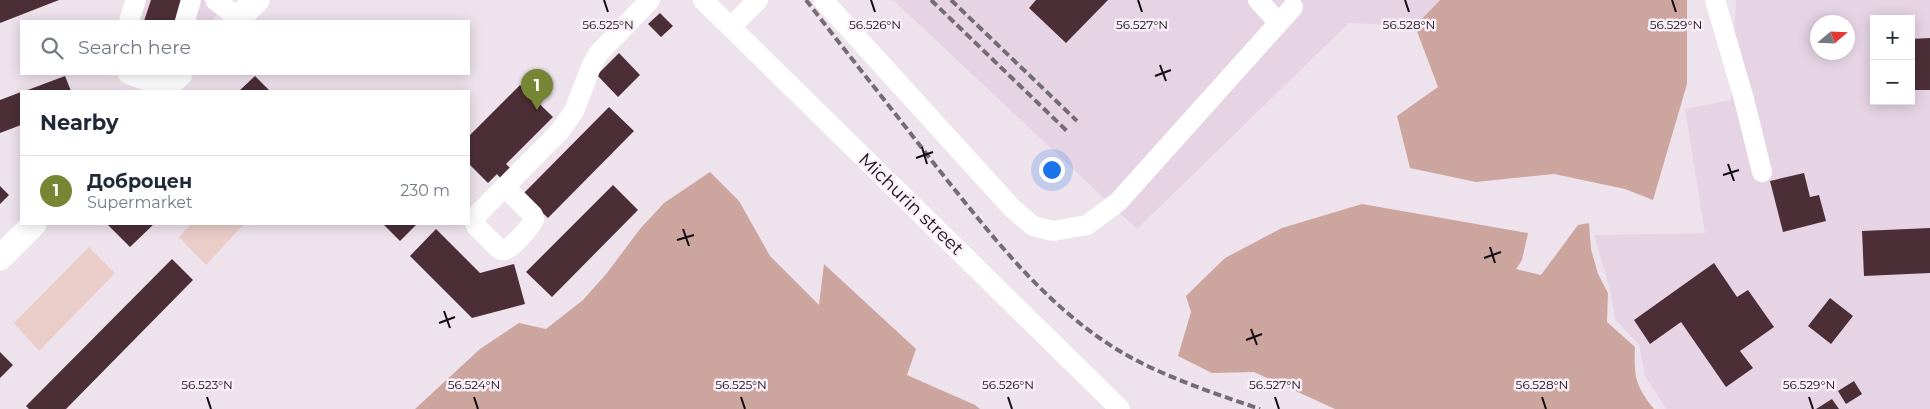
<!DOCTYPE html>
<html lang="en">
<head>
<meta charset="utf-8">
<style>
  :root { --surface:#fff; --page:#f2f2f3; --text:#1f2937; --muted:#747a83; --line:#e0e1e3; --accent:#778634 }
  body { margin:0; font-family:Montserrat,sans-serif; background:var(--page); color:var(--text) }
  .controls { position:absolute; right:15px; top:15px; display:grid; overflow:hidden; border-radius:0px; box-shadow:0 2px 12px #0003 }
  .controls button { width:45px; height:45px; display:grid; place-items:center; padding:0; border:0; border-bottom:1px solid var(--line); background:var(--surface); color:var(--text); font:25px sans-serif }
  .compass { position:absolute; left:1810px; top:15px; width:45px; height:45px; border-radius:50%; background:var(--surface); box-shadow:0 2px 12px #0003; rotate:71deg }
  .you { position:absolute; left:1051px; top:169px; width:18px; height:18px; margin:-12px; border:4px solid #fff; border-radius:50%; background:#1a73e8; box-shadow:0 0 0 8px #1a73e833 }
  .badge { display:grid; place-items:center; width:32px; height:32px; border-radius:50%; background:var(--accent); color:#fff; font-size:16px; font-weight:700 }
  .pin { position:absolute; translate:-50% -41px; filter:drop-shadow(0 1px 2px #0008) }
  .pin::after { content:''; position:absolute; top:26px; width:18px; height:15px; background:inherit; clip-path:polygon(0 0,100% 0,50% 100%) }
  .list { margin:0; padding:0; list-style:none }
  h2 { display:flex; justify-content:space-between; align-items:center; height:65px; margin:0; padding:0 20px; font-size:21px }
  h2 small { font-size:16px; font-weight:400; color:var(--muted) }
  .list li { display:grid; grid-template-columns:32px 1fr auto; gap:15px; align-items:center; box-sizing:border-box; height:70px; padding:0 20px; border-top:1px solid var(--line) }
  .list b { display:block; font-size:19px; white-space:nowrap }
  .list p { margin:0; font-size:16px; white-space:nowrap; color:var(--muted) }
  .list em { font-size:16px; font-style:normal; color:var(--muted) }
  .icon { flex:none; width:28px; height:28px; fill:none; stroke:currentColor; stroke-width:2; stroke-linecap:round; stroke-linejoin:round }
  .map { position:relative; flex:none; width:1930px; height:409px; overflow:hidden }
  .search { position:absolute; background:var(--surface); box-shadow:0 2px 12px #0003; left:20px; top:20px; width:450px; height:55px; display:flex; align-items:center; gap:12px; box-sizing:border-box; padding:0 18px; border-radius:0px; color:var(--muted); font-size:19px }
  .panel { position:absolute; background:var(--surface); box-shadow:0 2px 12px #0003; left:20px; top:90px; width:450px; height:135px; border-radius:0px }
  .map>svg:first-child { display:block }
  .built { fill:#e6d4e5; fill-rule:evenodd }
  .green { fill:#eacdc9 }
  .forest { fill:#cca59f }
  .building { fill:#4c2e37 }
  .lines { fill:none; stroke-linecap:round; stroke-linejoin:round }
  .minor { stroke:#fff; stroke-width:20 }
  .major { stroke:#fff; stroke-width:25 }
  .rail { stroke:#746c73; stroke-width:4; stroke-dasharray:8 4; stroke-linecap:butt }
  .ticks { fill:none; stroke:#100c10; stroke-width:2 }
  .labels { text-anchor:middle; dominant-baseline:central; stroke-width:5; stroke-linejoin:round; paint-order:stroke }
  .street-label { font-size:18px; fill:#100c10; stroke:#fbeffa }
  .ticks-label { font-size:12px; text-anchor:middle; fill:#100c10; stroke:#fbeffa; stroke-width:5; stroke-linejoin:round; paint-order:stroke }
</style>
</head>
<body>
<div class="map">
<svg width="1930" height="409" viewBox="0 0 1930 409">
  <rect width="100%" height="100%" fill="#eee2ed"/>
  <!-- built -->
  <path class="built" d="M131 0H231L211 21H125Z
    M893 0H1440L1415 26 1349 23 1137 229Z
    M1736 0H1930V409H1666L1645 376 1639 345 1615 319 1610 290 1594 235 1705 233 1685 109 1731 100ZM1874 19H1911V101H1874ZM1818 22H1848V52H1818Z"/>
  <!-- green -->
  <path class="green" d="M191 224H244L206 265 179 237Z
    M89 247 115 273 39 351 14 323Z"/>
  <!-- forest -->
  <path class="forest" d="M1440 0H1687V84L1653 200 1625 189 1554 174 1476 182 1410 168 1397 116 1438 87 1415 26Z
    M710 172 739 201 770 256 819 305 824 264 916 349 907 375 975 405 980 409H415L480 349 519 323 546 329 583 300 607 273 640 229 664 203Z
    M1362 204 1528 233 1522 260 1516 269 1541 275 1578 225 1589 223 1591 249 1598 274 1608 293 1607 322 1635 347C1634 377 1635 385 1654 409H1335L1254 372 1212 373 1178 356 1191 312 1186 296 1225 258 1282 228Z"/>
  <!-- building -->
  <path class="building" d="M0 0H59L0 23Z
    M151 0H182L175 21H144Z
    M1036 0H1108L1066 43 1029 8Z
    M660 13 673 26 661 37 648 24Z
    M1930 38V90H1911V39Z
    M619 53 640 75 618 97 597 75Z
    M65 76 71 91H25Z
    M255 76 270 91H239Z
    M520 85 553 117 506 164 513 171 503 181 497 174 488 183 469 164V136Z
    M21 92V125L0 133V100Z
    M609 107 634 131 548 218 523 194Z
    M1804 173 1810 197 1819 195 1826 221 1783 232 1770 181Z
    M613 185 638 210 552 297 526 272Z
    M0 186 9 195 0 204Z
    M107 224H154L130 247Z
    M383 224H417L400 241Z
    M1930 228V273L1864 276 1862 231Z
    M436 229 480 273 514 264 525 304 472 318 410 256Z
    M172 259 193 280 66 409H29L26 406Z
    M1714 263 1737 297 1748 290 1774 327 1740 351 1753 368 1726 387 1681 322 1650 344 1634 320Z
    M1830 298 1853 316 1831 344 1808 326Z
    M0 352 13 365 0 378Z
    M1854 381 1862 394 1846 404 1838 391Z
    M1832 399 1839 409H1816Z"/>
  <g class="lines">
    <!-- minor -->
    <path class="minor" d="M215 0 238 18
      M703 0 1120 409
      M823 0 1012 208 1033 226 1053 231 1087 225 1118 202 1293 7
      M1258 0 1278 22
      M1715 0 1744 99 1762 172
      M129 21 136 0
      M185 21 191 0
      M731 27 758 0
      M128 74 165 88 169 76
      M505 187 533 215 534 219C532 226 514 245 507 249 504 251 503 250 499 249L477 227 475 223 477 215 560 131 574 111 591 67 598 54 650 0"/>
    <!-- major -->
    <path class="major" d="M235 21 257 0
      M162 91 180 74
      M0 258 34 224"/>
    <!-- rail -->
    <path class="rail" d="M806 0C850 57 895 113 939 170 988 231 1036 294 1101 339 1148 372 1205 390 1260 409
      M931 0 1068 132
      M951 0 1077 121"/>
  </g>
  <!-- ticks -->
  <path class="ticks" d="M604 0 608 12M871 0 875 12M1138 0 1142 12M1405 0 1409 12M1672 0 1676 12M1160 65 1166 81M1155 76 1171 70M922 147 927 164M916 158 933 152M1728 164 1734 181M1723 175 1739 170M683 229 689 246M677 240 694 235M1490 247 1495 263M1484 258 1501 252M444 311 450 328M439 323 455 317M1251 329 1257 345M1246 340 1262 334M207 397 211 409M474 397 478 409M741 397 745 409M1008 397 1012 409M1275 397 1279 409M1542 397 1546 409M1809 397 1813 409"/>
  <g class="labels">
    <!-- street labels -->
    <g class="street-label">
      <text transform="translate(911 204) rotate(44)">Michurin street</text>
    </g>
  </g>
  <g class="ticks-label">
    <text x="608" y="29">56.525°N</text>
    <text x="875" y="29">56.526°N</text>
    <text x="1142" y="29">56.527°N</text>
    <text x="1409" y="29">56.528°N</text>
    <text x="1676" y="29">56.529°N</text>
    <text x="207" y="389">56.523°N</text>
    <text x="474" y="389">56.524°N</text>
    <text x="741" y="389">56.525°N</text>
    <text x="1008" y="389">56.526°N</text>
    <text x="1275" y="389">56.527°N</text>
    <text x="1542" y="389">56.528°N</text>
    <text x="1809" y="389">56.529°N</text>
  </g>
</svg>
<div class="controls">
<button>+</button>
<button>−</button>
</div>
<svg class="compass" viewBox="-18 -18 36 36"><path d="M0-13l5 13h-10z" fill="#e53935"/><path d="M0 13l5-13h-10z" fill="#747a83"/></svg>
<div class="you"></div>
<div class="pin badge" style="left:537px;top:110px">1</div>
<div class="search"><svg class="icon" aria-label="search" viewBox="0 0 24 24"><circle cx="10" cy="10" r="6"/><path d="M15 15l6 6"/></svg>Search here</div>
<section class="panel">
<h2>Nearby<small></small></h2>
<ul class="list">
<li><span class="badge">1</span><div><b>Доброцен</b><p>Supermarket</p></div><em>230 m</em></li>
</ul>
</section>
</div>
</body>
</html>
